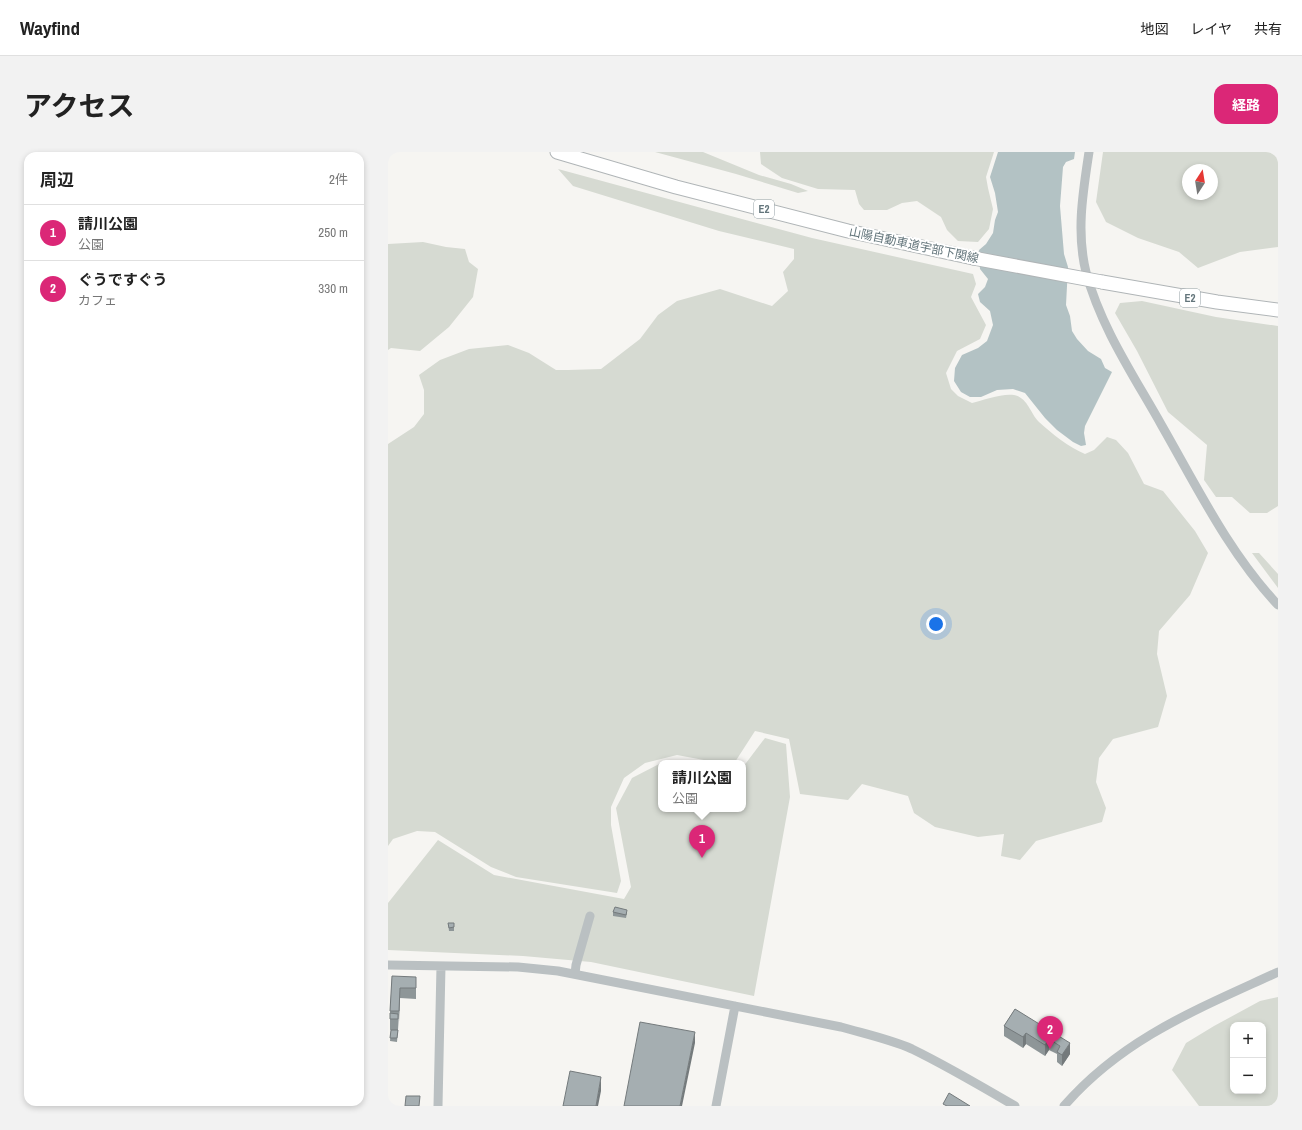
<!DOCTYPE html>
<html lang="ja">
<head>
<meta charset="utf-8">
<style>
  :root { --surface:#fff; --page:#f2f2f2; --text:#222; --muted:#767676; --line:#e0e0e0; --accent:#db2777 }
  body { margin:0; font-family:"Archivo Narrow","Noto Sans JP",sans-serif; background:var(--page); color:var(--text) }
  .controls { position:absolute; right:12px; bottom:12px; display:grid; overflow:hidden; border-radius:8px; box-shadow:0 2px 6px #0003 }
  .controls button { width:36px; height:36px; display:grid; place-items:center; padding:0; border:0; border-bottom:1px solid var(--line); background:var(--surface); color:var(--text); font:20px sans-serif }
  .compass { position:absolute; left:794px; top:12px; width:36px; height:36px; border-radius:50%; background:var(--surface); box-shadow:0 2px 6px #0003; rotate:12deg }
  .you { position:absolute; left:548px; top:472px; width:14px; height:14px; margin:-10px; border:3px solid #fff; border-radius:50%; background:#1a73e8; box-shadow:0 0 0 6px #1a73e833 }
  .badge { display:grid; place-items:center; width:26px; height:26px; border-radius:50%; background:var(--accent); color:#fff; font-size:13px; font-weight:700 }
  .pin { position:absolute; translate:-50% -33px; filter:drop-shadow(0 1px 2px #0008) }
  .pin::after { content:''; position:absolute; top:21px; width:14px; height:12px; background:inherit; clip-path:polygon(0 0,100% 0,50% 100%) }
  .popup { position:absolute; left:270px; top:608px; width:88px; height:52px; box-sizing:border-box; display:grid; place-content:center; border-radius:8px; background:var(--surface); filter:drop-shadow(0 1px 3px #0005); font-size:13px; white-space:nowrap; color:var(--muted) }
  .popup b { font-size:15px; color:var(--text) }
  .popup::after { content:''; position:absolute; left:50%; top:100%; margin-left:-8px; border:8px solid transparent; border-top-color:var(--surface) }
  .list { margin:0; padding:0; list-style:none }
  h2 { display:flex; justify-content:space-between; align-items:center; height:52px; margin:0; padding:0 16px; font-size:17px }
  h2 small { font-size:13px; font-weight:400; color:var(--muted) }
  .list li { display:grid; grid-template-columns:26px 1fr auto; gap:12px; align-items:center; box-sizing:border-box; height:56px; padding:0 16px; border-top:1px solid var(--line) }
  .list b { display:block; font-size:15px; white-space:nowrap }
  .list p { margin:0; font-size:13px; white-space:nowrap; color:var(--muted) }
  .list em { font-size:13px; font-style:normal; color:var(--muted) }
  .map { position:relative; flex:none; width:890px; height:954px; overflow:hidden; border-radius:12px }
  header { display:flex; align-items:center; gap:24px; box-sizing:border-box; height:56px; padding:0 20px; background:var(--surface); border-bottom:1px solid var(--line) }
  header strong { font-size:19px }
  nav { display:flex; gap:22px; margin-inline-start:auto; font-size:14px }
  .intro { display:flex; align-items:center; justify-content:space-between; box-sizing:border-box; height:96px; padding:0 24px }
  h1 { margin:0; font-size:28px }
  .button { padding:10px 18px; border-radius:12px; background:var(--accent); color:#fff; font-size:14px; font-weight:700 }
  main { display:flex; gap:24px; padding:0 24px }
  aside { flex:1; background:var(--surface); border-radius:12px; box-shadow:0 2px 6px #0003 }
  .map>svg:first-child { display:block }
  .green { fill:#d6dad2; fill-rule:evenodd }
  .water { fill:#b3c2c4 }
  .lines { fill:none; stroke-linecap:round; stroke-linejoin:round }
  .highway-casing { stroke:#b0b5b7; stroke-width:15 }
  .minor { stroke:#bac0c2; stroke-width:9 }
  .highway { stroke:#fff; stroke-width:13 }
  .highway-bridge-casing { stroke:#b0b5b7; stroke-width:15; stroke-linecap:butt }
  .highway-bridge { stroke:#fff; stroke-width:13 }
  .wall { fill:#8e9698 }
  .shaded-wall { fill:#747a7c }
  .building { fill:#a5aeb1; stroke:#747a7c }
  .labels { text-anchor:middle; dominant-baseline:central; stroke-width:4; stroke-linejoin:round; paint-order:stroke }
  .shield { fill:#fff; stroke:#929ea3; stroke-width:1 }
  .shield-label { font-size:11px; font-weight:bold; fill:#63757b }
  .street-label { font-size:12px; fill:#63757b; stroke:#fff }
</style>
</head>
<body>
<header>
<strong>Wayfind</strong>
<nav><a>地図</a><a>レイヤ</a><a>共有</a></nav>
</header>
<div class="intro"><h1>アクセス</h1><a class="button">経路</a></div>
<main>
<aside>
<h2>周辺<small>2件</small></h2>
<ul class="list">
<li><span class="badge">1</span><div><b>請川公園</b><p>公園</p></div><em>250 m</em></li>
<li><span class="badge">2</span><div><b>ぐうですぐう</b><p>カフェ</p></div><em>330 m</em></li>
</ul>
</aside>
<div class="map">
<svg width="890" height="954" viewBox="0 0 890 954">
  <rect width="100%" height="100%" fill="#f6f5f2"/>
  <!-- green -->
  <path class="green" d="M267 0H315L371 23 403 32 420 39 410 41 348 22Z
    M372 0H606L598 25 600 36 605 57 601 77 590 90 570 89 559 78 553 65 529 49 514 51 499 58H476L471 52 467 38 430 37 394 26 373 12Z
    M715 0H890V95L852 100 810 116 791 100 750 86 718 70 708 50ZM800 18H824V42H800Z
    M170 17 424 86 585 122 588 132 583 145 598 173 592 187 569 199 558 221 563 237 570 244 584 251C595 248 615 241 626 243 640 246 642 261 651 270 663 281 682 296 697 302L706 298 719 285 728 288 740 301 756 332 775 339 807 379 820 401 802 443 771 479 769 502 779 544 770 575 725 587 711 606 708 630 718 656 714 670 648 689 632 708 613 704 616 682 590 685 547 675 526 661 520 644 474 632 460 648 412 642 401 587 367 579 347 610 332 611 289 603 257 611 236 626 223 655V673L233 729 229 741 128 725 103 715 47 680 29 679 5 687 0 694V292L26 275 36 262V238L31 223 52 208 81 197 120 193 141 201 168 218H180L213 217 252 187 270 163 289 149 332 137 384 154 400 139 395 120 406 107V97L331 79 185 34Z
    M35 90 58 95 77 97 81 110 90 117 85 145 61 175 32 199 3 196 0 198V92Z
    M754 149 828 165 890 174V354L879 361H862L844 345H828L816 328 819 293 780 260 749 199 727 161 732 151Z
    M864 401H871L890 422V436Z
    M377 586 398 592 402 645 366 844 203 810 135 804 0 798V751L50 688 106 723 236 747 243 735 228 656 244 626 275 610 280 611H273V657H355V615Z
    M890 845V954H811L784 918 798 891 826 874 872 849ZM845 873H875V939H845Z"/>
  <!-- water -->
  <path class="water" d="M610 0H687L686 7 678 10 675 15 672 54 676 102 680 115 678 153 682 164 684 179 689 187 700 199 713 207 717 216 724 220 697 274 696 281 698 293 693 294 685 290 669 278 657 266 637 241 625 237 609 238 593 245H582L573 240 566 229 567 216 574 203 590 196 599 189 605 173 602 159 592 150 590 142 597 135 600 127 592 117 591 98 598 92 605 81 607 68 610 60 607 41 602 25Z"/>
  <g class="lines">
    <defs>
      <path id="highway" d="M169 0 288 35 460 79 585 106
        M714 130 829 150 890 158"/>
    </defs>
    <!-- highway casing -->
    <use href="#highway" class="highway-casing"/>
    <!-- minor -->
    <path class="minor" d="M701 0C695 40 688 80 698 120 713 176 746 224 774 274 809 335 841 401 890 453
      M0 813 130 815 170 819 453 875C477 882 501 887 524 897 559 914 593 934 627 954
      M187 822 188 813 202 764
      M50 954 53 814
      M328 954 347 854
      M676 954C735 886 810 857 890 820"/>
    <!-- highway -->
    <use href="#highway" class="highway"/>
    <defs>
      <path id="highway-bridge" d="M585 106 714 130"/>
    </defs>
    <!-- highway-bridge casing -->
    <use href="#highway-bridge" class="highway-bridge-casing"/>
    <!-- highway-bridge -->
    <use href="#highway-bridge" class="highway-bridge"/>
  </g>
  <!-- wall -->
  <path class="wall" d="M225 760 239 761 238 766 225 764Z
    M60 771 66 775V779H61Z
    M4 824 28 836V847L12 846 10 878H2V861Z
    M627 857 682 902 674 914 669 910V902L661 898 657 904 638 892 635 896 616 884V874Z
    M3 878H10L9 890 2 889Z"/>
  <!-- shaded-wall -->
  <path class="shaded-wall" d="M12 836V846L11 870V859Z
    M307 880V891L294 954H292Z
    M638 881V892L635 896V885Z
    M661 887V898L657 904V893Z
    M682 891V902L674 914V903Z
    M213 925V939L210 954H208Z"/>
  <!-- building -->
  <path class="building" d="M227 755 239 758 238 763 225 760Z
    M60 771H66V775L61 776Z
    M4 824 28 825V836H12L11 859H2Z
    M627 857 682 891 674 903 669 900 672 894 661 887 657 893 638 881 635 885 616 874Z
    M2 861 10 862V867H2Z
    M252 870 307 880 292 954H236Z
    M3 878H10L9 886H2Z
    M182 919 213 925 208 954H175Z
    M561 941 582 954H559L555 952Z
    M18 944H32L31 954H17Z"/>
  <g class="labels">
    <!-- shield labels -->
    <g class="shield">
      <rect x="366" y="48" width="20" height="18" rx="3"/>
      <rect x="792" y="137" width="20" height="18" rx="3"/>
    </g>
    <g class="shield-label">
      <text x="376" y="57">E2</text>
      <text x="802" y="146">E2</text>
    </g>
    <!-- street labels -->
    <g class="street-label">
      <text transform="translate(526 93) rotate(12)">山陽自動車道宇部下関線</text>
    </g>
  </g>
</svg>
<div class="controls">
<button>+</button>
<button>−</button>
</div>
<svg class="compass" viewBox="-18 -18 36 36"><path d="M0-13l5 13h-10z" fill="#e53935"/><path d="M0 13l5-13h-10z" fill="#767676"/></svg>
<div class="you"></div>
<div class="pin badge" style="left:314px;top:706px">1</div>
<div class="popup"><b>請川公園</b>公園</div>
<div class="pin badge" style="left:662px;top:897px">2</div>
</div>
</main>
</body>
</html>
